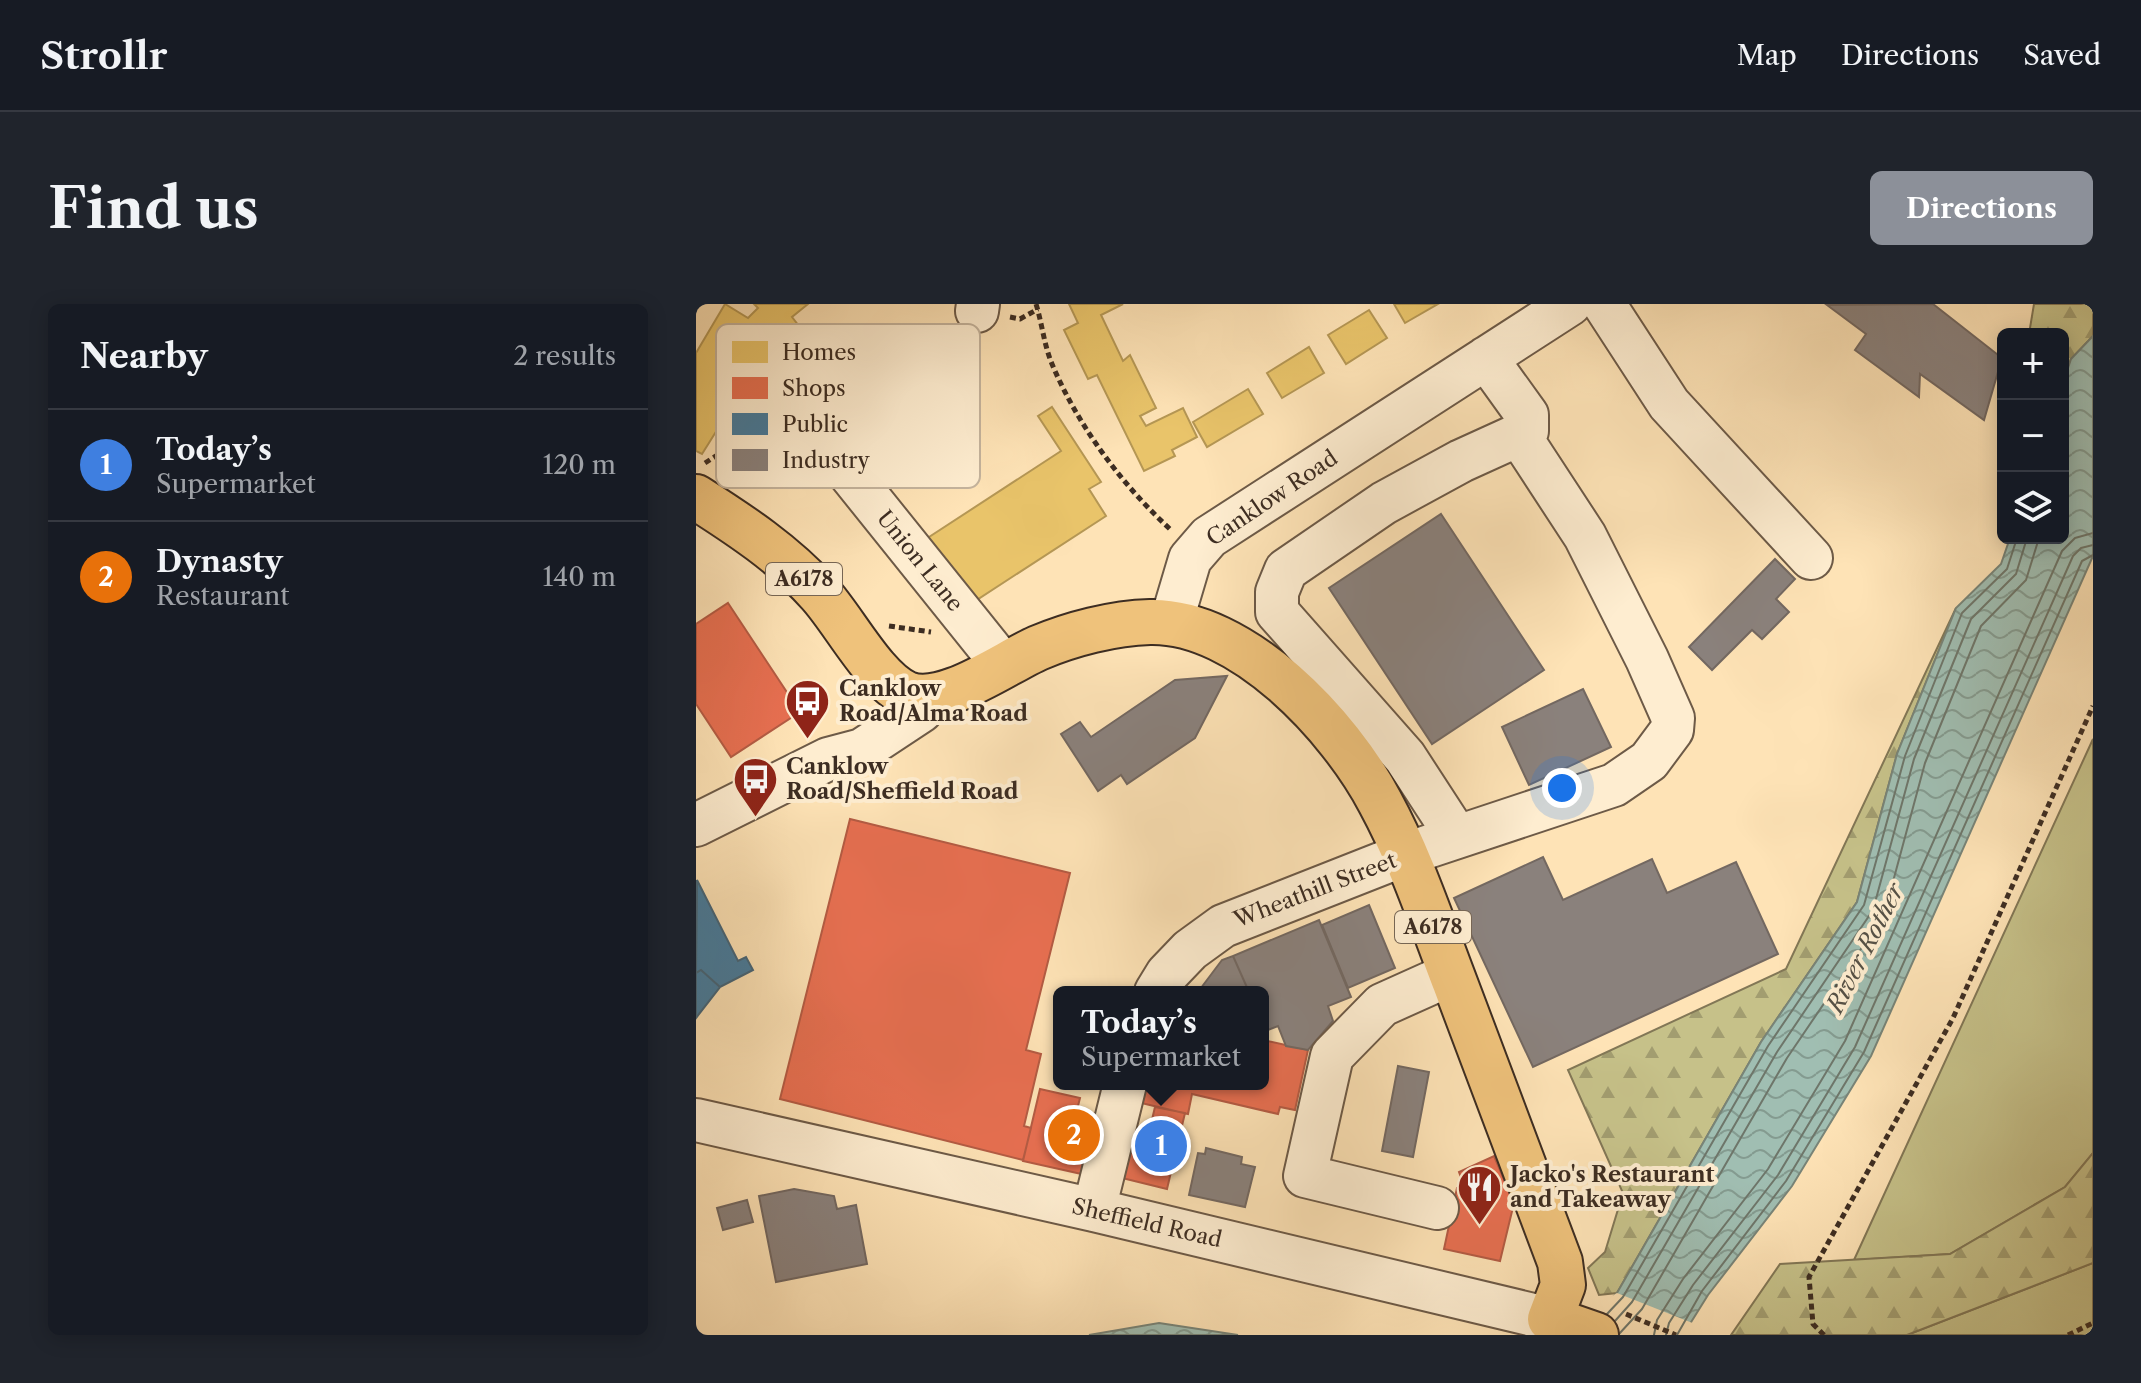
<!DOCTYPE html>
<html lang="en">
<head>
<meta charset="utf-8">
<style>
  :root { --surface:#171b24; --page:#20242c; --text:#f1f3f6; --muted:#9ea1a6; --line:#363941; --accent:#8c9099 }
  body { margin:0; font-family:"Libre Caslon Text",serif; background:var(--page); color:var(--text) }
  .controls { position:absolute; right:24px; top:24px; display:grid; overflow:hidden; border-radius:12px; box-shadow:0 4px 20px #0003 }
  .controls button { width:72px; height:72px; display:grid; place-items:center; padding:0; border:0; border-bottom:2px solid var(--line); background:var(--surface); color:var(--text); font:40px sans-serif }
  .you { position:absolute; left:866px; top:484px; width:28px; height:28px; margin:-20px; border:6px solid #fff; border-radius:50%; background:#1a73e8; box-shadow:0 0 0 12px #1a73e833 }
  .badge { display:grid; place-items:center; width:52px; height:52px; border-radius:50%; background:var(--accent); color:#fff; font-size:26px; font-weight:700 }
  .pin { position:absolute; translate:-50% -50%; border:4px solid #fff; box-shadow:0 2px 8px #0006 }
  .popup { position:absolute; left:357px; top:682px; width:216px; height:104px; box-sizing:border-box; display:grid; place-content:center; border-radius:12px; background:var(--surface); filter:drop-shadow(0 2px 6px #0005); font-size:26px; white-space:nowrap; color:var(--muted) }
  .popup b { font-size:30px; color:var(--text) }
  .popup::after { content:''; position:absolute; left:50%; top:100%; margin-left:-16px; border:16px solid transparent; border-top-color:var(--surface) }
  .list { margin:0; padding:0; list-style:none }
  h2 { display:flex; justify-content:space-between; align-items:center; height:104px; margin:0; padding:0 32px; font-size:34px }
  h2 small { font-size:26px; font-weight:400; color:var(--muted) }
  .list li { display:grid; grid-template-columns:52px 1fr auto; gap:24px; align-items:center; box-sizing:border-box; height:112px; padding:0 32px; border-top:2px solid var(--line) }
  .list b { display:block; font-size:30px; white-space:nowrap }
  .list p { margin:0; font-size:26px; white-space:nowrap; color:var(--muted) }
  .list em { font-size:26px; font-style:normal; color:var(--muted) }
  .icon { flex:none; width:44px; height:44px; fill:none; stroke:currentColor; stroke-width:2; stroke-linecap:round; stroke-linejoin:round }
  .map { position:relative; flex:none; width:1397px; height:1031px; overflow:hidden; border-radius:12px }
  header { display:flex; align-items:center; gap:48px; box-sizing:border-box; height:112px; padding:0 40px; background:var(--surface); border-bottom:2px solid var(--line) }
  header strong { font-size:38px }
  nav { display:flex; gap:44px; margin-inline-start:auto; font-size:28px }
  .intro { display:flex; align-items:center; justify-content:space-between; box-sizing:border-box; height:192px; padding:0 48px }
  h1 { margin:0; font-size:56px }
  .button { padding:20px 36px; border-radius:12px; background:var(--accent); color:#fff; font-size:28px; font-weight:700 }
  main { display:flex; gap:48px; padding:0 48px }
  aside { flex:1; background:var(--surface); border-radius:12px; box-shadow:0 4px 20px #0003 }
  .map>svg:first-child { display:block }
  .green { fill:#c6c189; stroke:#827756; stroke-width:2 }
  .forest { fill:url(#forest-firs); stroke:#827756; stroke-width:2 }
  .water { fill:url(#water-waves); stroke:#788478; stroke-width:2 }
  .pier { fill:#fee3b6 }
  .homes { fill:#e9c46a; stroke:#b59754; stroke-width:2 }
  .shops { fill:#e76f51; stroke:#b45b43; stroke-width:2 }
  .public { fill:#457b9d; stroke:#436478; stroke-width:2 }
  .industry { fill:#8a817c; stroke:#736861; stroke-width:2 }
  .lines { fill:none; stroke-linecap:round; stroke-linejoin:round }
  .shore { stroke:#6e766a; stroke-width:2 }
  .minor-casing { stroke:#6d5a47; stroke-width:46 }
  .major-casing { stroke:#3d2d22; stroke-width:48 }
  .path { stroke:#3d2d22; stroke-width:5; stroke-dasharray:6 4; stroke-linecap:butt }
  .minor { stroke:#feedd0; stroke-width:42 }
  .major { stroke:#efc27b; stroke-width:44 }
  .labels { text-anchor:middle; dominant-baseline:central; stroke-width:8; stroke-linejoin:round; paint-order:stroke }
  .shield { fill:#feedd0; stroke:#776756; stroke-width:2 }
  .shield-label { font-size:20px; font-weight:bold; fill:#3d2d22 }
  .street-label { font-size:22px; fill:#3d2d22; stroke:#feedd0 }
  .poi-label { font-size:22px; font-weight:bold; fill:#3d2d22; stroke:#feedd0; text-anchor:start }
  .water-label { font-size:24px; font-style:italic; fill:#565146; stroke:#feedd0 }
  .key { fill:#feedd0; stroke:#c4b39c; stroke-width:2 }
  .key-label { font-size:22px; fill:#3d2d22 }
</style>
</head>
<body>
<header>
<strong>Strollr</strong>
<nav><a>Map</a><a>Directions</a><a>Saved</a></nav>
</header>
<div class="intro"><h1>Find us</h1><a class="button">Directions</a></div>
<main>
<aside>
<h2>Nearby<small>2 results</small></h2>
<ul class="list">
<li><span class="badge" style="background:#3f7fe0">1</span><div><b>Today’s</b><p>Supermarket</p></div><em>120 m</em></li>
<li><span class="badge" style="background:#e8710a">2</span><div><b>Dynasty</b><p>Restaurant</p></div><em>140 m</em></li>
</ul>
</aside>
<div class="map">
<svg width="1397" height="1031" viewBox="0 0 1397 1031">
  <defs>
    <pattern id="forest-firs" width="22" height="20" patternUnits="userSpaceOnUse" patternTransform="scale(2)"><rect width="22" height="20" fill="#c6c189"/><path d="M5 1l3.5 6h-7zM16 11l3.5 6h-7z" fill="#a29d70"/></pattern>
    <pattern id="water-waves" width="16" height="10" patternUnits="userSpaceOnUse" patternTransform="scale(2)"><rect width="16" height="10" fill="#a0beb2"/><path d="M0 5q4-4 8 0t8 0" fill="none" stroke="#849b90"/></pattern>
  </defs>
  <rect width="100%" height="100%" fill="#fee3b6"/>
  <filter id="stains"><feTurbulence type="fractalNoise" baseFrequency=".0025" numOctaves="4"/><feColorMatrix values="0 0 0 0 .2 0 0 0 0 .09 0 0 0 0 .02 0 0 0 .5 -.17"/></filter>
  <radialGradient id="worn" r=".72"><stop offset=".6" stop-color="#630" stop-opacity="0"/><stop offset="1" stop-color="#630" stop-opacity=".3"/></radialGradient>
  <!-- green -->
  <path class="green" d="M1397 435V849L1369 883 1254 950 1158 956Z
    M1397 959V1031H1211Z"/>
  <!-- forest -->
  <path class="forest" d="M1338 0H1397V32L1375 55 1367 78V30H1333Z
    M1260 304 1201 450 1161 598 1065 738 921 989 903 991 892 964 909 948 927 889 872 766 1090 665Z
    M1397 849V959L1211 1031H1035L1084 960 1254 950 1369 883Z"/>
  <!-- water -->
  <path class="water" d="M1397 32V252L1175 752 1096 882 1012 991 987 1031H880L921 989 1065 738 1161 598 1201 450 1260 304 1305 260 1314 234H1367V79L1375 55Z
    M463 1019 542 1031H393Z"/>
  <!-- pier -->
  <path class="pier" d="M921 989 999 1020 991 1031H876L905 999Z"/>
  <!-- homes -->
  <path class="homes" d="M29 0 52 14 62 4 58 0H112L96 13 121 45 131 37 199 121 168 144 96 56 87 63 70 48 6 150 0 147V49Z
    M373 0H427L405 11 427 57 434 51 460 104 444 112 450 122 487 104 501 133 476 146 479 152 448 167 401 71 392 75 368 26 382 19Z
    M698 0H742L709 19Z
    M673 6 691 34 650 60 632 31Z
    M613 43 628 69 586 94 571 69Z
    M552 85 567 110 511 143 497 118Z
    M356 103 405 178 393 185 410 212 273 301 230 235 365 147 342 112Z"/>
  <!-- shops -->
  <path class="shops" d="M32 299 104 408 35 453 0 400V320Z
    M154 515 374 569 330 746 345 750 328 822 335 824 327 856 84 795Z
    M567 736 612 746 599 806 584 803 582 810 496 790 492 810 441 798 445 780H567Z
    M344 785 384 794 381 806 404 811 390 871 327 857Z
    M459 803 489 809 471 885 422 873 429 840 449 845Z
    M798 852 818 899 804 957 748 945 761 884H769L763 868Z"/>
  <!-- public -->
  <path class="public" d="M1 576 42 657 50 653 57 666 24 683 5 666 0 669Z
    M5 666 24 683 0 714V669Z"/>
  <!-- industry -->
  <path class="industry" d="M1237 0 1306 54 1288 116 1224 70 1223 93 1159 46 1170 30 1131 1Z
    M745 210 848 366 736 440 633 284Z
    M1079 255 1099 275 1080 295 1093 308 1066 335 1056 326 1016 366 993 343Z
    M531 372 499 434 431 480 425 471 402 487 365 430 384 418 395 433 479 376Z
    M887 385 915 443 833 481 806 423Z
    M847 553 867 596 956 555 971 589 1040 558 1082 650 837 763 758 594Z
    M673 601 699 664 652 684 626 621Z
    M623 616 655 693 632 702 637 717 612 746 590 742 582 722 569 727 567 688H553L537 652Z
    M537 652 553 688H502L526 656Z
    M702 762 733 768 717 853 686 847Z
    M510 844 546 853 545 860 559 863 549 903 493 891 502 849 509 850Z
    M98 885 138 892 141 905 160 901 171 960 80 978 63 892Z
    M51 896 57 918 27 926 21 904Z"/>
  <g class="lines">
    <!-- shore -->
    <path class="shore" d="M911 1010 927 993 1072 742 1168 601 1209 452 1266 309 1311 265 1321 234
      M919 1017 936 998 1081 748 1177 606 1218 455 1275 315 1320 270 1331 234
      M923 1030 946 1005 1091 754 1188 611 1229 459 1285 322 1330 276 1343 234
      M958 1031 961 1016 987 975 1072 865 1149 737 1366 247 1379 234 1397 229
      M970 1031 973 1019 997 981 1082 871 1159 743 1377 252 1385 244 1397 241
      M981 1031 1006 987 1090 877 1168 748 1386 257 1397 251"/>
    <defs>
      <path id="minor" d="M908 0 973 100 1115 254
        M281 7 282 0
        M79 77 308 362
        M475 319 494 255 513 233 874 0
        M0 521 132 455 166 446 225 407 231 394
        M761 533 709 453 581 308V288L590 266 688 199 765 157 831 127V111L790 54
        M460 688 471 670 494 646 527 622 710 550 918 481 953 457 976 426 977 414 951 355 889 232 823 131
        M0 816 398 906 854 1015
        M741 904 609 872 636 752 686 701 755 670
        M398 906 429 780"/>
      <path id="major" d="M0 193C44 221 88 250 123 289 148 316 178 376 211 390 248 404 308 359 342 344 375 330 417 319 454 318 546 316 644 422 684 498 715 555 736 619 759 679 794 772 829 865 864 958L867 981 854 1015 900 1031"/>
    </defs>
    <!-- minor casing -->
    <use href="#minor" class="minor-casing"/>
    <!-- major casing -->
    <use href="#major" class="major-casing"/>
    <!-- path -->
    <path class="path" d="M340 0C346 19 348 41 356 60 382 122 426 181 475 226
      M314 13 324 15 342 5
      M9 159 71 119
      M193 322 235 328
      M930 1010 980 1031
      M1128 1031 1117 1020 1113 973 1257 714 1397 402
      M1372 1031 1397 1019"/>
    <!-- minor -->
    <use href="#minor" class="minor"/>
    <!-- major -->
    <use href="#major" class="major"/>
  </g>
  <!-- icons -->
  <defs>
    <symbol id="bus-pin" viewBox="-11 -11 22 30"><path d="M0 17L-7.5 6A9.5 9.5 0 1 1 7.5 6Z" fill="#8f2418" stroke="#feedd0"/><path d="M-5-6H5V4H4V6H2V4H-2V6H-4V4H-5ZM-3.5-4V0h7V-4ZM-3.5 1.2v1.5H-2V1.2ZM2 1.2v1.5H3.5V1.2Z" fill="#fff"/></symbol>
    <symbol id="restaurant-pin" viewBox="-11 -11 22 30"><path d="M0 17L-7.5 6A9.5 9.5 0 1 1 7.5 6Z" fill="#8f2418" stroke="#feedd0"/><path d="M-5-6h1v4h1v-4h1v4h1v-4h1v5L-1.5 .5V6h-2V.5L-5-1ZM5-6V6H3V1.5H1.5Q1.5-4 5-6Z" fill="#fff"/></symbol>
  </defs>
  <g fill-rule="evenodd">
    <use href="#bus-pin" x="86" y="372" width="51" height="69"/>
    <use href="#bus-pin" x="34" y="450" width="51" height="69"/>
    <use href="#restaurant-pin" x="758" y="858" width="51" height="69"/>
  </g>
  <g class="labels">
    <!-- shield labels -->
    <g class="shield">
      <rect x="70" y="259" width="76" height="32" rx="6"/>
      <rect x="699" y="607" width="76" height="32" rx="6"/>
    </g>
    <g class="shield-label">
      <text x="108" y="275">A6178</text>
      <text x="737" y="623">A6178</text>
    </g>
    <!-- street labels -->
    <g class="street-label">
      <text transform="translate(576 194) rotate(-34)">Canklow Road</text>
      <text transform="translate(224 257) rotate(51)">Union Lane</text>
      <text transform="translate(619 586) rotate(-21)">Wheathill Street</text>
      <text transform="translate(451 919) rotate(13)">Sheffield Road</text>
    </g>
    <!-- poi labels -->
    <g class="poi-label">
      <text x="143" y="384">Canklow<tspan x="143" dy="25">Road/Alma Road</tspan></text>
      <text x="90" y="462">Canklow<tspan x="90" dy="25">Road/Sheffield Road</tspan></text>
      <text x="814" y="870">Jacko's Restaurant<tspan x="814" dy="25">and Takeaway</tspan></text>
    </g>
    <!-- water labels -->
    <g class="water-label">
      <text transform="translate(1169 644) rotate(-63)">River Rother</text>
    </g>
  </g>
  <!-- legend -->
  <rect x="20" y="20" width="264" height="164" rx="12" class="key"/>
  <rect x="36" y="37" width="36" height="22" fill="#e9c46a"/>
  <rect x="36" y="73" width="36" height="22" fill="#e76f51"/>
  <rect x="36" y="109" width="36" height="22" fill="#457b9d"/>
  <rect x="36" y="145" width="36" height="22" fill="#8a817c"/>
  <g class="key-label">
    <text x="86" y="56">Homes</text>
    <text x="86" y="92">Shops</text>
    <text x="86" y="128">Public</text>
    <text x="86" y="164">Industry</text>
  </g>
  <rect width="100%" height="100%" filter="url(#stains)"/>
  <rect width="100%" height="100%" fill="url(#worn)"/>
</svg>
<div class="controls">
<button>+</button>
<button>−</button>
<button><svg class="icon" aria-label="layers" viewBox="0 0 24 24"><path d="M12 4l9 5-9 5-9-5zM3 14l9 5 9-5"/></svg></button>
</div>
<div class="you"></div>
<div class="pin badge" style="left:465px;top:842px;background:#3f7fe0">1</div>
<div class="popup"><b>Today’s</b>Supermarket</div>
<div class="pin badge" style="left:378px;top:831px;background:#e8710a">2</div>
</div>
</main>
</body>
</html>
